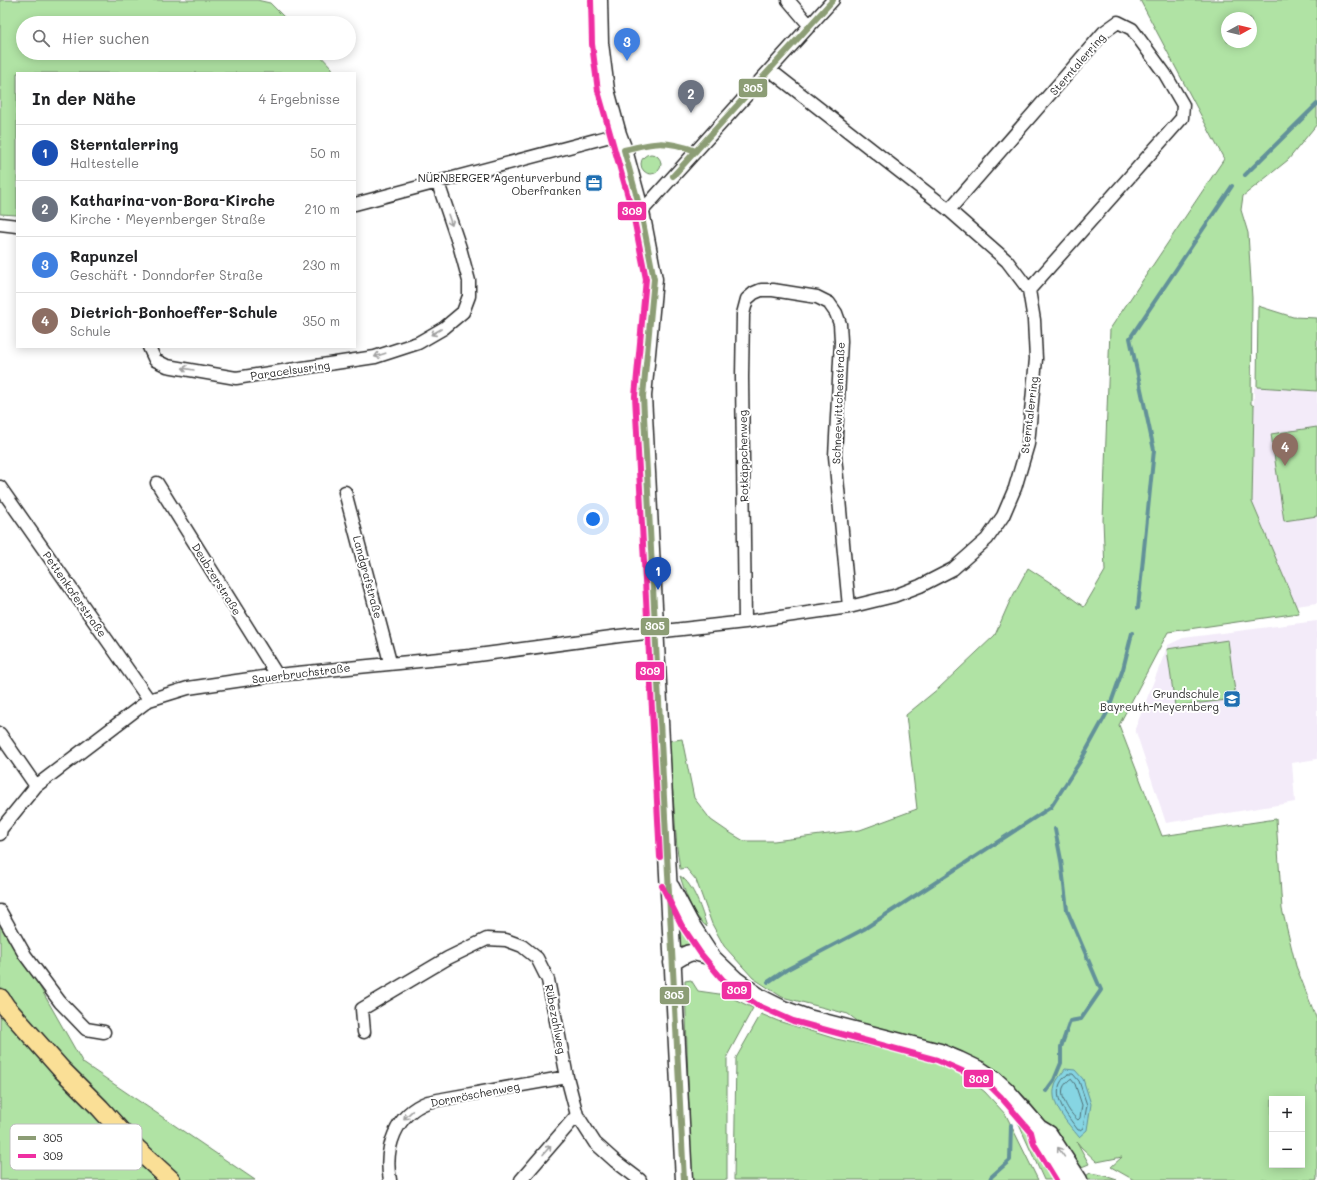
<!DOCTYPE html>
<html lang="de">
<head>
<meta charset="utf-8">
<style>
  :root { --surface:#fff; --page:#f6f6f6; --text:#202124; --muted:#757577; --line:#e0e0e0; --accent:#1f6fb2 }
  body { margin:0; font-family:Mali,sans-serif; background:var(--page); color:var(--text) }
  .controls { position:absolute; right:12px; bottom:12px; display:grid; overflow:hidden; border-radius:0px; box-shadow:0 2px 10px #0003 }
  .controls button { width:36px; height:36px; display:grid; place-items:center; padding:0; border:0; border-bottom:1px solid var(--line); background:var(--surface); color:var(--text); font:20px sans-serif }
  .compass { position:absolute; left:1221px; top:12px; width:36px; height:36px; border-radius:50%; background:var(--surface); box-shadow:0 2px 10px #0003; rotate:82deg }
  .you { position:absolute; left:593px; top:519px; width:14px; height:14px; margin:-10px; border:3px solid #fff; border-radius:50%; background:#1a73e8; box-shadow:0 0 0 6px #1a73e833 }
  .badge { display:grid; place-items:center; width:26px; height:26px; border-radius:50%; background:var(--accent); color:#fff; font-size:13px; font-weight:700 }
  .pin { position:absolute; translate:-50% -33px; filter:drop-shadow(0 1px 2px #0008) }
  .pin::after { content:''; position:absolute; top:21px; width:14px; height:12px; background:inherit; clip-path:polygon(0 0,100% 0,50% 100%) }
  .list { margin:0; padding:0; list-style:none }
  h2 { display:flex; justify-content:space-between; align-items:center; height:52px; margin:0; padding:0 16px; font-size:17px }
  h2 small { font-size:13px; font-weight:400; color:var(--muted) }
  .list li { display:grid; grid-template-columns:26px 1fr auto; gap:12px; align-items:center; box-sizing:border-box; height:56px; padding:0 16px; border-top:1px solid var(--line) }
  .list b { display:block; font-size:15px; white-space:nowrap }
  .list p { margin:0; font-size:13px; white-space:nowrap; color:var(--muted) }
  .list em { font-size:13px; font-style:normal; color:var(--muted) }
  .icon { flex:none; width:22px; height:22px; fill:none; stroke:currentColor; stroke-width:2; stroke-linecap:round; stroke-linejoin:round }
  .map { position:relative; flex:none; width:1317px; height:1180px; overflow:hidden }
  .search { position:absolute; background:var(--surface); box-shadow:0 2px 10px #0003; left:16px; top:16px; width:340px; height:44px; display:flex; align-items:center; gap:10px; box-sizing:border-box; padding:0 14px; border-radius:22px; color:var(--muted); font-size:15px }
  .panel { position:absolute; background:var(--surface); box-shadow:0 2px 10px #0003; left:16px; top:72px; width:340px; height:276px; border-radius:0px }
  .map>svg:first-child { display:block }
  .built { fill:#f3ebf9 }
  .green { fill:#b0e3a4; stroke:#6e8768; fill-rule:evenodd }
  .water { fill:#86d5e3; stroke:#629199 }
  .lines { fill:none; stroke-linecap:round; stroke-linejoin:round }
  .shore { stroke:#4f6f75; stroke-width:1 }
  .stream { stroke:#629199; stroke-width:4 }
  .street-casing { stroke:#2b2b2b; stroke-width:15 }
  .secondary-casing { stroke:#2b2b2b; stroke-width:19 }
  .primary-casing { stroke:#2b2b2b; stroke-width:21 }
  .street { stroke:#fff; stroke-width:12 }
  .secondary { stroke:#fff; stroke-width:16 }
  .primary { stroke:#fadf96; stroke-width:18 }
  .bus-1-casing { stroke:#fff; stroke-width:9 }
  .bus-2-casing { stroke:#fff; stroke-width:9 }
  .bus-1 { stroke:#8c9d75; stroke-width:6 }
  .bus-2 { stroke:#ef2fa2; stroke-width:6 }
  .oneway { stroke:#a0a0a0 }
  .labels { text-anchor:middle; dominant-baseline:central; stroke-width:4; stroke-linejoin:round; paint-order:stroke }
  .street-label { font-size:11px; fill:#2b2b2b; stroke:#fff }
  .poi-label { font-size:11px; fill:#2b2b2b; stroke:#fff; text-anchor:end }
  .key { fill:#fff; stroke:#bfbfbf; stroke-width:1 }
  .key-label { font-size:11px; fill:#2b2b2b }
  .line-badge { stroke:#fff; stroke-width:1.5 }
  .badge-label { font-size:11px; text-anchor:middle; font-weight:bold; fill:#fff }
</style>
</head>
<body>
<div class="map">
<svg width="1317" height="1180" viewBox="0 0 1317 1180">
  <rect width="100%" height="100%" fill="#fff"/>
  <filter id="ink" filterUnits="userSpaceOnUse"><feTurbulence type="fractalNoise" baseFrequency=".025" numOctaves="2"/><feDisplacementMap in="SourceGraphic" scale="8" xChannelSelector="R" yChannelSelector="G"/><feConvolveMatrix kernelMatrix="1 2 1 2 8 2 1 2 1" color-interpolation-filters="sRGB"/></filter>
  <g filter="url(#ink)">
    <!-- built -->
    <path class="built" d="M1254 387 1317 391V603L1296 606 1252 502Z
      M1317 621V759L1292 763 1295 802 1166 823 1135 729 1168 645 1183 638Z"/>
    <!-- green -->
    <path class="green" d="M0 0H257L270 3 290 23H23V53H318L332 68 333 73H17V215L0 214Z
      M1140 0H1317V124L1288 160 1243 196 1241 210 1248 233 1252 298 1251 404 1254 406 1252 502 1299 613 1168 632 1119 725 1162 836 1276 819 1282 909 1296 966 1317 1020V1180H1134L1111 1167 1122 1157 1097 1162 1081 1147 1077 1142 1089 1164 1079 1168 1059 1138 1025 1097 1002 1075 985 1065 962 1052 942 1044 860 1023 848 1014 782 997 753 978 724 946 712 924 696 880 686 868 680 869 677 848 669 741 682 739 694 798 711 820 727 831 744 841H774L860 830 917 809 906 715 939 688 995 635 1009 603 1028 568 1051 583 1084 607 1105 571 1103 520 1110 329 1224 159ZM1227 18H1251V42H1227ZM1272 1099H1302V1165H1272Z
      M641 164a10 10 0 1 1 20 0a10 10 0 1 1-20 0Z
      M1258 306 1293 317 1317 318V391L1257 387Z
      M1317 427V516L1284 521 1271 434Z
      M1228 640 1236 699 1175 706 1167 649Z
      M680 876C694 884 702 912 707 927 692 915 686 895 680 876Z
      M678 915 697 946C689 944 685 944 678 948Z
      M0 917 83 1063 255 1180H0Z
      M691 980 698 991 726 995 753 1008 727 1056V1180H691L685 981Z
      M761 1014 778 1021 836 1039 902 1053 938 1063 966 1077 985 1092 1006 1115 1038 1180H734L736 1058Z
      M1015 1116 1035 1142 1059 1180H1044Z
      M1090 1173 1102 1175 1117 1180H1089L1086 1176Z"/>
    <!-- water -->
    <path class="water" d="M1065 1069 1075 1070 1083 1079 1091 1104 1087 1130 1079 1137C1068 1123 1049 1105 1055 1085 1056 1080 1062 1074 1065 1069Z"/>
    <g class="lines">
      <!-- shore -->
      <path class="shore" d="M1068 1074H1073L1079 1081 1087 1105 1083 1128 1080 1130H1078C1066 1114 1046 1091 1068 1074Z
        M1071 1079 1075 1084 1082 1105 1080 1118 1078 1120C1070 1114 1060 1098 1063 1088 1064 1085 1067 1082 1069 1080Z"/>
      <!-- stream -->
      <path class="stream" d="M1245 175 1317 104
        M1138 608 1154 450 1130 338 1232 186
        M768 982 786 970 864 929 1051 807 1081 760 1108 711 1123 669 1132 633
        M1046 1091 1054 1080 1061 1063V1047L1070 1021 1081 1019 1101 990 1067 910 1061 860 1055 829
        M990 1180 991 1177 1010 1160 1011 1125"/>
      <defs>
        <path id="street" d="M788 0 810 26
          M355 204 618 134
          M949 210 1104 32 1118 22 1132 29 1165 74 1183 105 1182 118 1029 290
          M641 212 833 0
          M0 224 17 226
          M149 347 155 360 167 366 236 378 375 357 418 343 444 328 463 312 469 296V281L460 248 438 183
          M157 483 277 675
          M0 487 149 700
          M345 492 390 662
          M745 622 742 377 743 314 747 299 754 293 761 290H773L817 297 829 303 836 313 840 324 841 341 835 456 849 607
          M0 734 36 786
          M0 834 1 829 36 786 149 700 188 688 277 675 470 656 619 636 745 622 849 607 894 596 920 586 953 569 987 539 1003 516 1015 488 1028 444 1036 359 1034 320 1029 290 1007 261 949 210 770 70
          M0 911 25 955 60 1002 86 1029 104 1032
          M364 1032 362 1009 448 958 487 939 506 940 522 946 537 958 548 980 567 1077 577 1115 595 1143 615 1161 640 1180
          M390 1180C384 1149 395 1114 428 1102 432 1101 438 1100 443 1099L567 1077
          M521 1180 577 1115"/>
        <path id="secondary" d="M599 0 600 43 606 90 618 134 624 150 641 212 654 279 643 396 684 1180
          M671 887 690 923 713 958 736 980 761 998 783 1009 808 1018 940 1052 959 1060 980 1070 995 1080 1006 1090 1039 1128 1049 1134 1079 1180
          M672 963C691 950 692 950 713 958
          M1039 1128 1041 1141 1065 1180"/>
        <path id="primary" d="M0 998 6 1007 61 1069 100 1108 135 1147 171 1180"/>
      </defs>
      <!-- street casing -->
      <use href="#street" class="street-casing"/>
      <!-- secondary casing -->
      <use href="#secondary" class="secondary-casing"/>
      <!-- primary casing -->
      <use href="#primary" class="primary-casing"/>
      <!-- street -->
      <use href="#street" class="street"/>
      <!-- secondary -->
      <use href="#secondary" class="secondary"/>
      <!-- primary -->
      <use href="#primary" class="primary"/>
      <defs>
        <path id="bus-1" d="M673 176 833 0
          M684 1180 643 396 654 279 641 212 624 150C655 142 665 140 696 151"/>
        <path id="bus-2" d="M591 0 592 44 598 91 633 214 646 279 635 396 660 857
          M662 886 682 926 701 954 723 980 740 993 757 1005 793 1021 937 1060 976 1077 990 1086 1000 1096 1031 1132 1034 1144 1056 1180"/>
      </defs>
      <!-- bus-1 casing -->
      <use href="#bus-1" class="bus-1-casing"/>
      <!-- bus-2 casing -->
      <use href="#bus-2" class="bus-2-casing"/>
      <!-- bus-1 -->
      <use href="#bus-1" class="bus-1"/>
      <!-- bus-2 -->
      <use href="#bus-2" class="bus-2"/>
    </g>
    <!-- one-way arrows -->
    <defs><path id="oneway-shaft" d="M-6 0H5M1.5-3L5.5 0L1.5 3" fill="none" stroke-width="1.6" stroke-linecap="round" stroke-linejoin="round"/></defs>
    <g class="oneway">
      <use href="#oneway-shaft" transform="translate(450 220) rotate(71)"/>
      <use href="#oneway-shaft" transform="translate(436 332) rotate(150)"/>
      <use href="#oneway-shaft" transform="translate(380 355) rotate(162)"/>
      <use href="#oneway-shaft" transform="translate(188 369) rotate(-170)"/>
      <use href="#oneway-shaft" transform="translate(408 1115) rotate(137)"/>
      <use href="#oneway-shaft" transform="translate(547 1150) rotate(-49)"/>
      <use href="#oneway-shaft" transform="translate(1061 1152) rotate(-125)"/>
    </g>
  </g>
  <!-- icons -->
  <defs>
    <symbol id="office-square" viewBox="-11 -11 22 22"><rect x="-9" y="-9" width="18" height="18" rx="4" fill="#1f6fb2" stroke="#fff"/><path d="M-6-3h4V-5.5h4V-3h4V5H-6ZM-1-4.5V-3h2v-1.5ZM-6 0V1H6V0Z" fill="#fff"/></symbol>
    <symbol id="school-square" viewBox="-11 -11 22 22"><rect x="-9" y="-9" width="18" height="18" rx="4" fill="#1f6fb2" stroke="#fff"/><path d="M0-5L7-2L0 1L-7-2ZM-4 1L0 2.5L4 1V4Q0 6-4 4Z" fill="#fff"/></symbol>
  </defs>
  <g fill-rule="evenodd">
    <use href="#office-square" x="584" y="173" width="20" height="20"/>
    <use href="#school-square" x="1222" y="689" width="20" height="20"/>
  </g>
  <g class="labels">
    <!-- street labels -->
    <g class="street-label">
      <text transform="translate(1077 64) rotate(-49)">Sterntalerring</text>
      <text transform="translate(290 370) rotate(-8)">Paracelsusring</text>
      <text transform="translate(838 403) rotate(-88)">Schneewittchenstraße</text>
      <text transform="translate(1029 415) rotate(-83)">Sterntalerring</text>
      <text transform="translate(743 456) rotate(-91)">Rotkäppchenweg</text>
      <text transform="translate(368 577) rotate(75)">Landgrafstraße</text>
      <text transform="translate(217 579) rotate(58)">Deubzerstraße</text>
      <text transform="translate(75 594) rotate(55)">Pettenkoferstraße</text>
      <text transform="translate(301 673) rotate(-7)">Sauerbruchstraße</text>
      <text transform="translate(556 1019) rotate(79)">Rübezahlweg</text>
      <text transform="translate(475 1094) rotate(-11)">Dornröschenweg</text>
    </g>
    <!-- poi labels -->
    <g class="poi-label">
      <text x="581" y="177">NÜRNBERGER Agenturverbund<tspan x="581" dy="13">Oberfranken</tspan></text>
      <text x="1219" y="693">Grundschule<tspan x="1219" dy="13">Bayreuth-Meyernberg</tspan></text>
    </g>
  </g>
  <!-- legend -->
  <rect x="10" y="1124" width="132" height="46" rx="6" class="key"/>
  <rect x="18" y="1136" width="18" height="4" fill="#8c9d75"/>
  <rect x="18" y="1154" width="18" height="4" fill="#ef2fa2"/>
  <g class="key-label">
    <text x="43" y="1142">305</text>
    <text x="43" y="1160">309</text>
  </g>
  <g class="line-badge">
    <rect x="738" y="78" width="30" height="20" rx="4" fill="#8c9d75"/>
    <rect x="617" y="201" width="30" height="20" rx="4" fill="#ef2fa2"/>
    <rect x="640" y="617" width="30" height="19" rx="4" fill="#8c9d75"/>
    <rect x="635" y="661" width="30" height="20" rx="4" fill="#ef2fa2"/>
    <rect x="721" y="981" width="31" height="19" rx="4" fill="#ef2fa2"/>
    <rect x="659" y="986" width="31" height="19" rx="4" fill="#8c9d75"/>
    <rect x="963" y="1069" width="31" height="19" rx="4" fill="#ef2fa2"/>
  </g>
  <g class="badge-label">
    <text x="753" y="92">305</text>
    <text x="632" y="215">309</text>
    <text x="655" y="630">305</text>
    <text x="650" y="675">309</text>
    <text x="737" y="994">309</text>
    <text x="674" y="999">305</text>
    <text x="979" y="1083">309</text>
  </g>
</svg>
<div class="controls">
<button>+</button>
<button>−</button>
</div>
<svg class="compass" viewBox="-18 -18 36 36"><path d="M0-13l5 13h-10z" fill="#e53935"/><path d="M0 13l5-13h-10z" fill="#757577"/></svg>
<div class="you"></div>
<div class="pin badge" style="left:658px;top:590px;background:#1a4fb4">1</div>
<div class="pin badge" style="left:691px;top:113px;background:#6b7280">2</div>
<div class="pin badge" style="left:627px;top:61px;background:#3f7fe0">3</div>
<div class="pin badge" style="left:1285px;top:466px;background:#8d6e63">4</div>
<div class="search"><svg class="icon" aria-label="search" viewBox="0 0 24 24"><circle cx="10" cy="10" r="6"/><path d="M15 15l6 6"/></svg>Hier suchen</div>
<section class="panel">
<h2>In der Nähe<small>4 Ergebnisse</small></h2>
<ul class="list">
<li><span class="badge" style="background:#1a4fb4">1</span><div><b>Sterntalerring</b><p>Haltestelle</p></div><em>50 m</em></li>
<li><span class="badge" style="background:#6b7280">2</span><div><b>Katharina-von-Bora-Kirche</b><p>Kirche · Meyernberger Straße</p></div><em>210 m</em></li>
<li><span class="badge" style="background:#3f7fe0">3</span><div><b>Rapunzel</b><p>Geschäft · Donndorfer Straße</p></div><em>230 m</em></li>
<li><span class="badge" style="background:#8d6e63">4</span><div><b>Dietrich-Bonhoeffer-Schule</b><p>Schule</p></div><em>350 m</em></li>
</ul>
</section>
</div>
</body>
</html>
